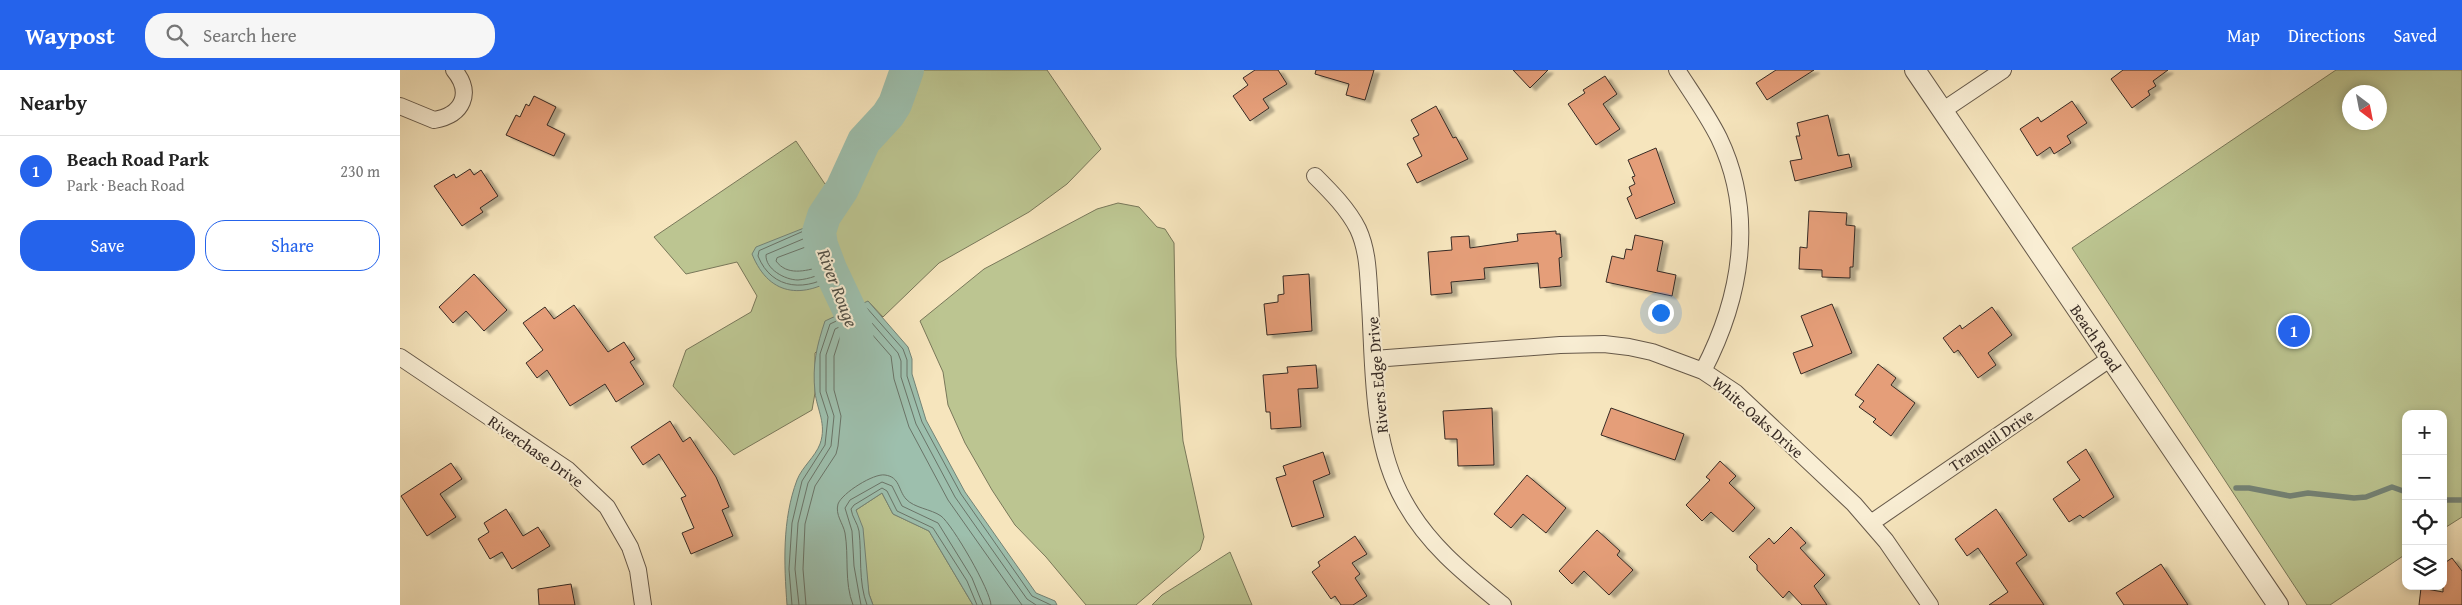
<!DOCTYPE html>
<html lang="en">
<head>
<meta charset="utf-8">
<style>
  :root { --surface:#fff; --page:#f6f6f6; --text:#222; --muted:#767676; --line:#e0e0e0; --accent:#2563eb }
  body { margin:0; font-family:"Gentium Book Plus",serif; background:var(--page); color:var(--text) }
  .controls { position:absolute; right:15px; bottom:15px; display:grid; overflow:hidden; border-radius:10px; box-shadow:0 2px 8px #0003 }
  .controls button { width:45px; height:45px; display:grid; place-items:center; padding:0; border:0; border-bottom:1px solid var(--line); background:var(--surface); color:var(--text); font:25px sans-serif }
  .compass { position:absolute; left:1942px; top:15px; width:45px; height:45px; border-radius:50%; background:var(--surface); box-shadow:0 2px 8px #0003; rotate:148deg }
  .you { position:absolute; left:1260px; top:242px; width:18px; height:18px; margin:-12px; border:4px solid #fff; border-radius:50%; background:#1a73e8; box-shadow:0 0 0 8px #1a73e833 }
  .badge { display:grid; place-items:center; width:32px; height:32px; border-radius:50%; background:var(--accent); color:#fff; font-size:16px; font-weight:700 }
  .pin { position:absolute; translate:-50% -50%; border:2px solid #fff; box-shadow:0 1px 5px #0006 }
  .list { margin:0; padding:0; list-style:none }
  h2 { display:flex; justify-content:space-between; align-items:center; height:65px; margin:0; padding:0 20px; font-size:21px }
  h2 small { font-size:16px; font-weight:400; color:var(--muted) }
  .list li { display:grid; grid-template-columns:32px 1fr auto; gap:15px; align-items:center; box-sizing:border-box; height:70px; padding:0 20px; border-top:1px solid var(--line) }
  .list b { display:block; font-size:19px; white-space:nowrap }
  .list p { margin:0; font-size:16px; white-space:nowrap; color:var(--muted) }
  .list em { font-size:16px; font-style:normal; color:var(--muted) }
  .actions { display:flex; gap:10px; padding:15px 20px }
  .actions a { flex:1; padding:11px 0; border:1px solid var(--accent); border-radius:20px; text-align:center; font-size:18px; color:var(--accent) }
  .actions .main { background:var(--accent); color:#fff }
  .icon { flex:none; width:28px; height:28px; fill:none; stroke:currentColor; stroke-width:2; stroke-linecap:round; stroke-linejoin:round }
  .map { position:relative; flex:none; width:2062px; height:535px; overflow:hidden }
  header { display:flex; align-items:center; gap:30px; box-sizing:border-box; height:70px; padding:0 25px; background:var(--accent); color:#fff }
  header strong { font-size:24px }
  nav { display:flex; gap:28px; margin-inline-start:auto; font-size:18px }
  .search { width:350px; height:45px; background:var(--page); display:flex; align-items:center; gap:12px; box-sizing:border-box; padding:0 18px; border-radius:20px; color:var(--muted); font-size:19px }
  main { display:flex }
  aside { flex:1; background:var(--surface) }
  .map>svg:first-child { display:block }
  .green { fill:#bcc591; stroke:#79785a; fill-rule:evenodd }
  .water { fill:#9dbfad; stroke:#748376 }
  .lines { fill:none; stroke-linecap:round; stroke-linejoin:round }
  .shore { stroke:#6a7468; stroke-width:1 }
  .stream { stroke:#748376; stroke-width:5.5 }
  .river { stroke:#9dbfad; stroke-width:34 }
  .building { fill:#e59e79; stroke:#362a24; filter:url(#shadow) }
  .minor-casing { stroke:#66594a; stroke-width:18 }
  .tertiary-casing { stroke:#66594a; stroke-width:22 }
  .minor { stroke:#f9eed4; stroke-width:16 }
  .tertiary { stroke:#f9eed4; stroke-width:20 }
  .labels { text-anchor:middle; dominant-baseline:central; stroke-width:4; stroke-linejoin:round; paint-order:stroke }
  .street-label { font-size:16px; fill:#362a24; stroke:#f9eed4 }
  .water-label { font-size:18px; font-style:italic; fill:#504f46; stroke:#f9eed4 }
</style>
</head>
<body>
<header>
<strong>Waypost</strong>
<div class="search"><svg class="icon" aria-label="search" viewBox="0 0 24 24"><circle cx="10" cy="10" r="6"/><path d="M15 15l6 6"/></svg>Search here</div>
<nav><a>Map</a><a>Directions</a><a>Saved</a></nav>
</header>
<main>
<aside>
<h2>Nearby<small></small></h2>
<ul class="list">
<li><span class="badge">1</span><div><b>Beach Road Park</b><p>Park · Beach Road</p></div><em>230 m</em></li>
</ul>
<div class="actions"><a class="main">Save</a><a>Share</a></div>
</aside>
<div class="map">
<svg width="2062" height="535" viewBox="0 0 2062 535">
  <defs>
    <filter id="shadow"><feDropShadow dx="5.5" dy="3" stdDeviation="1" flood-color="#0004"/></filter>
  </defs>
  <rect width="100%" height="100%" fill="#f6e5bd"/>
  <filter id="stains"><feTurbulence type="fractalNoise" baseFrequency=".004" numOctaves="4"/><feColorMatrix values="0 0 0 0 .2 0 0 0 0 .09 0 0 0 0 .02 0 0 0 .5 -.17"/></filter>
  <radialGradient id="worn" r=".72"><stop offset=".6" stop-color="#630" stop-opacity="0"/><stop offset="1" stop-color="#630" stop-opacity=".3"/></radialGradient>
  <!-- green -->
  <path class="green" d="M518 0H647L701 79 667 114 629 142 539 193 483 247 468 231 415 283V323L412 340 334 385 273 316 286 280 351 242 357 226 337 192 286 204 254 167 396 71 425 114 456 103 473 70 499 48 517 20Z
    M1936 0H2062V447L2043 459V344H2006V484L1930 535H1907L1672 178ZM1950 22H1980V52H1950Z
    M718 133 739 137 757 157 765 159 774 173 776 286 783 371 804 467 800 480 736 535H686L646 487 615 455 592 420 565 373 548 335 543 302 520 251 584 199 697 139Z
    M482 423 493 444 529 461 573 535H473L469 524 456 440Z
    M830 482 852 535H752L762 525Z"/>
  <!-- water -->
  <path class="water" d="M410 153 429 155 430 167 439 183 443 203C407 229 370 229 352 184L356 177 404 158Z
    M468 231 508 277 512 289V304L526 350 565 422 636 523 655 531 657 535H573L529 461 493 444 482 423 456 440 463 458 469 524 473 535H387C384 494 382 450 397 410 402 397 415 387 420 374 427 354 417 340 415 322 412 295 417 275 425 251Z"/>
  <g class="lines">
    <!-- shore -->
    <path class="shore" d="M411 158 425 160C427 175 438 186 436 202 408 222 372 221 358 186L359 181Z
      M413 165 419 166 429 188V199C421 205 409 209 398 210 385 210 365 199 366 185Z
      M412 175 422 190 420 197C405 201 387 206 376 191L377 188Z
      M392 535 389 499 392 453 402 411 425 375 428 347 420 322V284L430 254 466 237 503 279 507 290V306L522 352 561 424 632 526 651 535
      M399 535 395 499 398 453 408 413 431 376 434 346 426 321V285L435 259 465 245 498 283 501 291V307L516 354 555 427 627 529 636 535
      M406 535 403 499 405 454 415 416 436 384 438 376 441 346 434 320V286L441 264 463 254 491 286 494 309 509 357 548 430 622 535
      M453 535C444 512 449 486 445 463 443 453 435 445 438 434 442 423 474 403 485 405 500 407 498 420 506 429 514 438 531 439 541 446 552 454 591 521 591 535
      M461 535 454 496 452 461 445 438 450 430 482 412 492 416 502 436 538 453 572 508 583 535
      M467 535C458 511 462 486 459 461 458 454 452 447 451 439L454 435 482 418 487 421 497 441 533 458 567 511 577 535"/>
    <!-- stream -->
    <path class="stream" d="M1836 418H1849L1890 426 1908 423 1954 428 1966 427 1992 417 2006 422
      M2043 430H2062"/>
    <!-- river -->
    <path class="river" d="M458 284 455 252 430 199 421 175 419 162 424 146 442 119 464 71 488 45 495 34 507 0"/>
  </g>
  <!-- building -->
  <path class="building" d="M855 0H878L887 14 863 29 869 38 850 51 833 26 848 15 843 8Z
    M916 0H974L965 30 946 25 949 14 915 4Z
    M1113 0H1148L1130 18Z
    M1376 0H1414L1367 30 1356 13Z
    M1723 0H1768L1753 11 1756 16 1748 21 1750 25 1732 38 1711 9Z
    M1205 6 1217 24 1203 34 1220 59 1196 75 1168 34 1185 23 1183 20Z
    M134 26 156 37 147 55 165 64 154 86 106 65 116 45 120 47 126 34 129 36Z
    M1672 31 1687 53 1667 66 1671 73 1654 84 1650 77 1637 86 1620 59 1638 47 1641 52Z
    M1036 36 1053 68 1056 67 1068 89 1017 113 1007 94 1022 86 1013 68 1019 65 1011 50Z
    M1428 45 1438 86 1449 84 1452 97 1395 111 1390 91 1402 89 1396 66H1400L1397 53Z
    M1256 78 1275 133 1236 149 1227 128 1232 125 1229 117 1235 114 1232 107 1235 106 1228 90Z
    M70 99 74 105 81 100 98 126 80 138 83 142 62 156 34 116 54 104 56 108Z
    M1409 141 1447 143 1446 155 1455 156 1453 197H1450V208L1422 207V200L1399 199 1400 177 1407 178Z
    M1156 161V164H1160L1162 187 1159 188 1161 216 1140 218 1138 193 1084 198 1085 209 1051 212 1052 223 1031 225 1028 182 1052 180 1051 167 1069 166 1070 178 1118 171 1117 164Z
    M1235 165 1263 171 1257 201 1276 205 1272 226 1206 212 1212 186 1224 189 1226 179 1232 180Z
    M74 204 107 240 84 261 66 241 53 253 39 237Z
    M909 204 912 261 867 265 864 234 878 232V225L884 224 883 206Z
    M1432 234 1452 283 1401 304 1393 283 1413 276 1401 246Z
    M174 235 208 282 224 272 235 289 230 292 244 314 216 332 205 314 170 336 147 300 137 308 126 293 143 280 123 253 145 237 154 249Z
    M1592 237 1612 265 1588 283 1596 295 1578 308 1558 280 1554 283 1543 268 1560 255 1562 259Z
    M1478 294 1496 308 1491 315 1515 333 1491 366 1473 352 1476 349 1459 337 1464 331 1455 325Z
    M916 295 918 318 898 319 901 357 871 359 870 342H866L863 305 888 303 887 297Z
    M1092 338 1094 395 1058 396 1057 369H1045L1043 341Z
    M1211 338 1284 364 1275 390 1201 365Z
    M270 351 283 372 290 367 316 407 329 437 322 440 333 466 291 484 282 463 294 458 281 428 286 426 259 384 243 395 231 377Z
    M1686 379 1714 427 1683 448 1680 445 1669 452 1653 429 1680 410 1667 392Z
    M923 382 930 404 913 411 924 447 892 457 876 408 886 405 883 396Z
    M1320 391 1336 406 1329 413 1355 438 1333 462 1311 442 1302 451 1286 435 1310 410 1306 407Z
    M51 393 62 409 40 424 56 447 27 466 1 426Z
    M1127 405 1166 438 1146 463 1123 444 1111 458 1094 444Z
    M106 439 123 466 138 457 150 476 112 499 102 482 90 489 78 469 89 462 84 453Z
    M1596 439 1627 485 1616 493 1644 535H1589L1608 522 1578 478 1567 486 1555 469Z
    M1391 457 1406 473 1400 478 1425 505 1414 516 1427 535H1402L1389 521 1383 528 1357 500V495L1349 487 1369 468 1374 474Z
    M1197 460 1220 481 1217 485 1233 500 1209 525 1184 501 1172 514 1159 501Z
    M955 466 967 484 952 493 960 504 955 508 967 526 953 535H941L935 526 931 529 912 502 920 496 918 492Z
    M2052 488 2062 501V535H2019L2021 518 2043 522V494Z
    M1761 494 1788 535H1724L1716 523Z
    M171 514 175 535H139L138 519Z"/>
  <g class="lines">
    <defs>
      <path id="minor" d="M1277 0C1291 22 1307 44 1319 68 1356 145 1341 228 1303 301
        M0 36 34 50C63 45 73 23 54 0
        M1542 41 1603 0
        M915 106C931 122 948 139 958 159 969 183 968 209 970 234 974 299 971 373 1004 431 1028 475 1065 504 1103 535
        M0 287 168 400 207 437 230 477 238 500 243 535
        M974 289 1160 275 1204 274 1229 277 1252 282 1303 301 1336 323 1454 434 1486 471 1530 535
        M1471 453 1711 288"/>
      <path id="tertiary" d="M1515 0 1878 535"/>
    </defs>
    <!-- minor casing -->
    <use href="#minor" class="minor-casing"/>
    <!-- tertiary casing -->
    <use href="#tertiary" class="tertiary-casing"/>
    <!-- minor -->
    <use href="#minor" class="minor"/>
    <!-- tertiary -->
    <use href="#tertiary" class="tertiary"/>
  </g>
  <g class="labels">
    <!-- street labels -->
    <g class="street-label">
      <text transform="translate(1696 268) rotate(56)">Beach Road</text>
      <text transform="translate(977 305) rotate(-95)">Rivers Edge Drive</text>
      <text transform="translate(1358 347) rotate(41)">White Oaks Drive</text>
      <text transform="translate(1591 370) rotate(-34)">Tranquil Drive</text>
      <text transform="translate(136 381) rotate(35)">Riverchase Drive</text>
    </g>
    <!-- water labels -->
    <g class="water-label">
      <text transform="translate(438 218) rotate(69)">River Rouge</text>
    </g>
  </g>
  <rect width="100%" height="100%" filter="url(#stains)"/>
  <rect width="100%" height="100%" fill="url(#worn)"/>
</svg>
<div class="controls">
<button>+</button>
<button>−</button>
<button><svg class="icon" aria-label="locate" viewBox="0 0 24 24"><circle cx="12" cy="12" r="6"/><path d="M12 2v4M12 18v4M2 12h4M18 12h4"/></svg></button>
<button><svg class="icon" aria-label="layers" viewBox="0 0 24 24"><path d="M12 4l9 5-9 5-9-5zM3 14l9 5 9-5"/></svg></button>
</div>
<svg class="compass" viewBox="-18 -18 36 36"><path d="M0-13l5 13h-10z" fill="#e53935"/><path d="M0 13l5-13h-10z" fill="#767676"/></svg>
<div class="you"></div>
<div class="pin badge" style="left:1894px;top:261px">1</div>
</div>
</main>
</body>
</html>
